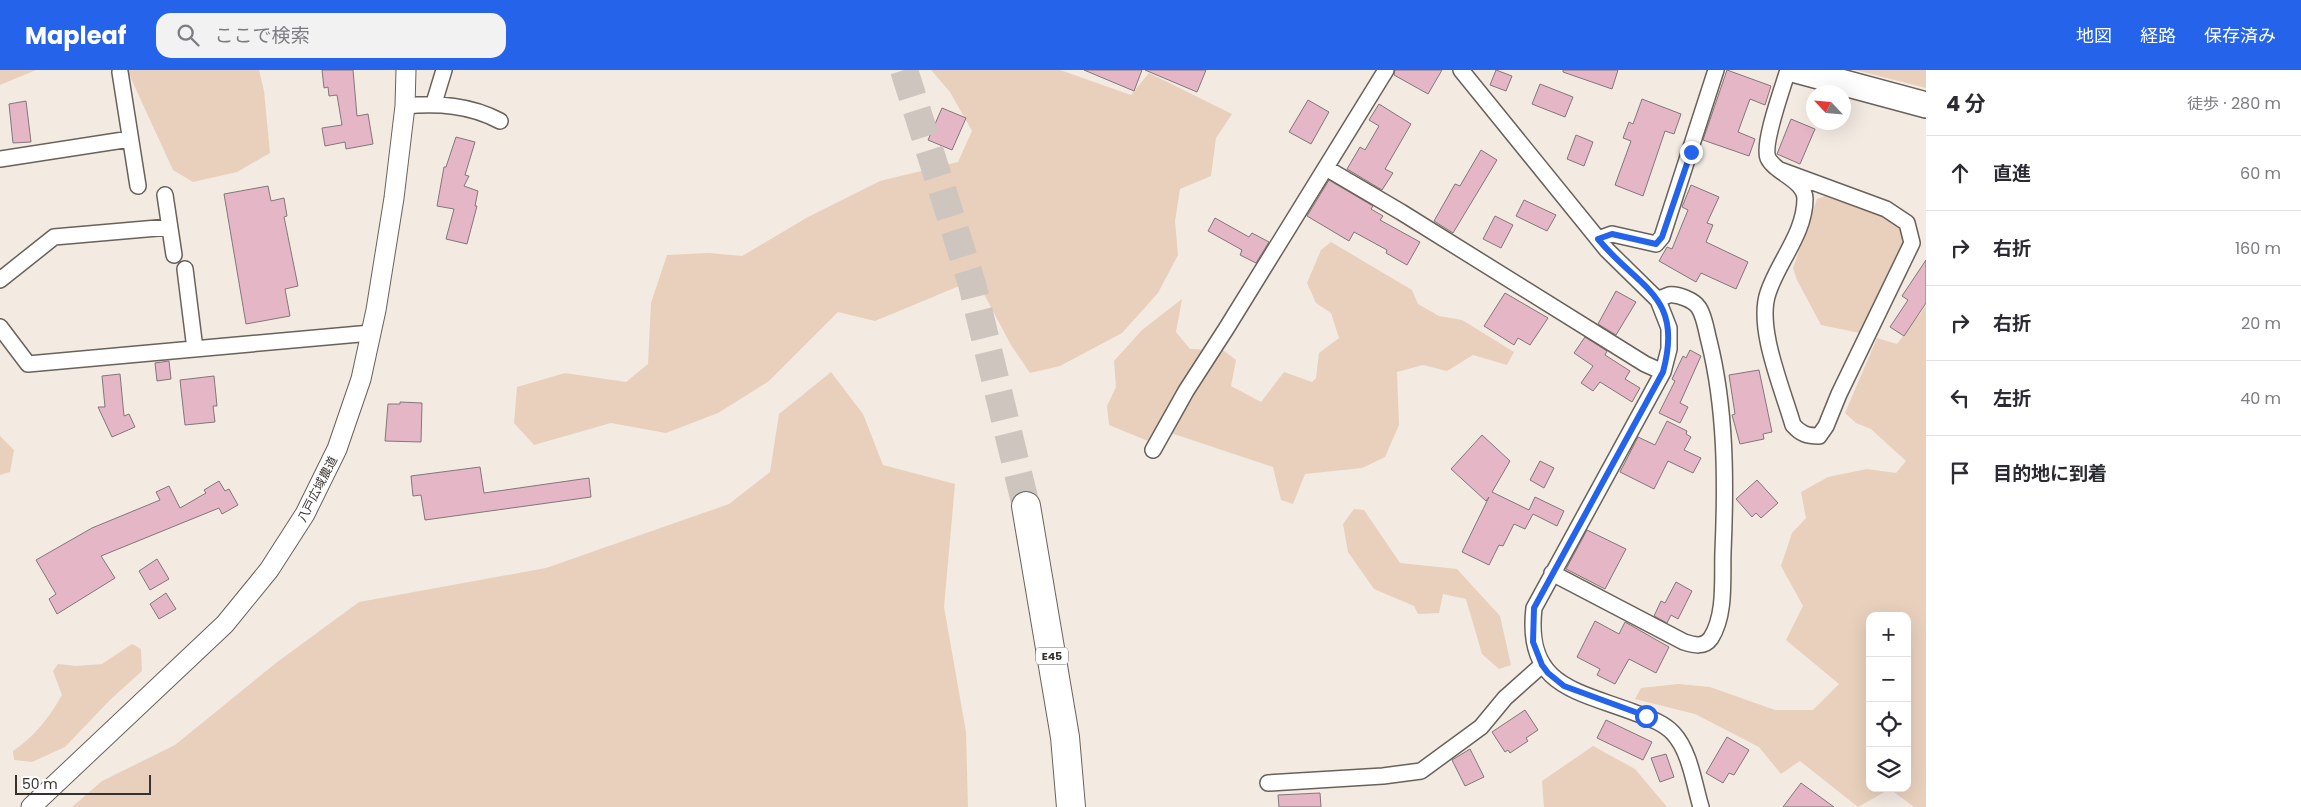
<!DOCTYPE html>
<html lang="ja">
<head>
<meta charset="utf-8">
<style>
  :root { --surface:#fff; --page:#f2f2f3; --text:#2b2b33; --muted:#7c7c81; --line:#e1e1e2; --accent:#2563eb }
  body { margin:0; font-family:Poppins,"Noto Sans JP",sans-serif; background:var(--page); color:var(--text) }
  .controls { position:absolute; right:15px; bottom:15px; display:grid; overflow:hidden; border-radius:10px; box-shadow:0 5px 20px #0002 }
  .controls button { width:45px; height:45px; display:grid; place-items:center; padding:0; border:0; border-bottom:1px solid var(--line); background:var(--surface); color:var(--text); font:25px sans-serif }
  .compass { position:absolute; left:1806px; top:15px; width:45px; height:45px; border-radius:50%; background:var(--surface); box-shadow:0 5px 20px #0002; rotate:296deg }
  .scale { position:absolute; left:15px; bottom:12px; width:136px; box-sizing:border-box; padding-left:5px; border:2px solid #36322f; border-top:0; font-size:14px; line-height:18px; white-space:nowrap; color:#36322f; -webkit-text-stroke:4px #fff; paint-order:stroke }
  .stop { position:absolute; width:15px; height:15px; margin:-11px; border:4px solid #2563eb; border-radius:50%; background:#fff }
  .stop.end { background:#2563eb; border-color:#fff; box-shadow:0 1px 5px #0008 }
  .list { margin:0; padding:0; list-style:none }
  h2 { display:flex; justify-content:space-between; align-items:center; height:65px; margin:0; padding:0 20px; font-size:21px }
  h2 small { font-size:16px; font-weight:400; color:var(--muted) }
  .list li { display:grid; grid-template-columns:32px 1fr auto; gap:15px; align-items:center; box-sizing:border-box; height:75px; padding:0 20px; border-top:1px solid var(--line) }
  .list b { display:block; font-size:19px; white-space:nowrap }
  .list em { font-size:16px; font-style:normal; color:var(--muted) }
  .icon { flex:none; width:28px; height:28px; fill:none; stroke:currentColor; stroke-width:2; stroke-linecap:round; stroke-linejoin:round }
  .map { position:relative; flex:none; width:1926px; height:737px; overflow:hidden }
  header { display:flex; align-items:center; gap:30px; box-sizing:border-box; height:70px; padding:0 25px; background:var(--accent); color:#fff }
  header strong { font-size:24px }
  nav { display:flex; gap:28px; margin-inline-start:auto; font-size:18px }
  .search { width:350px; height:45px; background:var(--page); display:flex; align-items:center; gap:12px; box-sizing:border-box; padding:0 18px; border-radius:15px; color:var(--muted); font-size:19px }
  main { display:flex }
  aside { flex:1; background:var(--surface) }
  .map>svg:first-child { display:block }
  .green { fill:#e8d0bc; fill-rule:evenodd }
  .building { fill:#e5b6c5; stroke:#82777b }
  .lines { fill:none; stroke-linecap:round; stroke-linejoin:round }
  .motorway-tunnel { stroke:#cdc5be; stroke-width:28; stroke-dasharray:28 14; stroke-linecap:butt }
  .minor-casing { stroke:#69615b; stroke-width:18 }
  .tertiary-casing { stroke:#69615b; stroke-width:21 }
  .trunk-casing { stroke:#69615b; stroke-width:28 }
  .motorway-casing { stroke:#69615b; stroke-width:30 }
  .minor { stroke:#fff; stroke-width:15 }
  .tertiary { stroke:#fff; stroke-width:19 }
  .trunk { stroke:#fff; stroke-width:25 }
  .motorway { stroke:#fff; stroke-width:28 }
  .route { stroke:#2563eb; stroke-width:6 }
  .labels { text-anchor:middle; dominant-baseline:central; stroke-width:4; stroke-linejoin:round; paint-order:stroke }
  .shield { fill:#fff; stroke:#72706d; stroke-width:1 }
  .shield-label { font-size:11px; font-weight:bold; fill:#36322f }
  .street-label { font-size:12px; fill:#36322f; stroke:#fff }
</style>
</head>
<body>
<header>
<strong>Mapleaf</strong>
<div class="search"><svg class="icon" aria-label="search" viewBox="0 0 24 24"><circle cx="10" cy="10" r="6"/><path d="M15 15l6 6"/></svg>ここで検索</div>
<nav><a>地図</a><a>経路</a><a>保存済み</a></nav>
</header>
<main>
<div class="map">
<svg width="1926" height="737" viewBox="0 0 1926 737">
  <rect width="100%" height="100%" fill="#f3eae2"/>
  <!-- green -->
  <path class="green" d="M0 0H36L0 15Z
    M116 0H259L264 21 270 83 237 102 193 112 173 100 128 2Z
    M931 0H1060L1131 25 1149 3 1232 44 1216 68 1211 106 1180 119 1175 151 1178 185 1158 223 1122 263 1060 296 1030 303 1011 275 976 209 875 251 838 242 769 311 718 343 666 363 611 353 534 375 514 353 517 317 565 303 626 312 648 294 651 233 667 185 708 183 742 186 808 147 880 111 958 92 972 61 950 22Z
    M1855 0H1926V18Z
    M1825 126 1884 147 1902 161V178L1860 263 1821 255 1797 210 1793 198 1817 129Z
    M1331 172 1412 220 1418 234 1439 246 1462 250 1514 282 1507 295 1473 285 1447 301 1423 295 1397 302 1399 355 1385 387 1362 398 1305 404 1293 434 1281 430 1273 397 1174 364 1148 371 1109 355 1107 336 1116 317 1114 291 1142 260 1182 229 1176 262 1190 279 1223 280 1236 290 1231 316 1261 332 1284 302 1312 312 1316 308 1319 283 1339 268 1331 243 1316 233 1307 213 1321 180Z
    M1926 236V737H1914L1890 719 1858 737 1800 691 1781 704 1759 677 1695 644 1635 629 1641 618 1678 614 1710 617 1775 640H1813L1839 614 1786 570 1803 536 1781 496 1792 463 1806 448 1801 422 1828 407 1867 399 1896 403 1906 391 1871 359 1856 353 1845 343 1877 268 1897 274ZM1870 546H1907V718H1870Z
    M831 302 863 344 883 395 955 414 944 537 966 662 968 737H72L102 711 175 675 276 593 359 532 546 498 729 434 770 402 779 344Z
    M0 366 14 380 10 402 0 405Z
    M1354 439 1364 440 1400 493 1457 499 1500 546 1511 595 1499 599 1482 584 1466 529 1443 524 1439 543 1418 544 1414 536 1374 519 1348 482 1343 454Z
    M132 574 141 579 142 601 110 630 65 677 32 692 14 690 13 681C36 665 48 649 62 625L53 601 58 594 76 596 102 594Z
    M1593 676 1635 699 1667 737H1544L1542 711Z"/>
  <!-- building -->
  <path class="building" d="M322 0H353L357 46 368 44 373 74 346 79 345 72 325 76 322 58 342 55 337 25 329 26 328 17 324 18Z
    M1084 0H1142L1134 21Z
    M1145 0H1206L1197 22Z
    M1395 0H1442L1428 24 1394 5Z
    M1496 0 1512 6 1506 21 1490 15Z
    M1563 0H1618L1612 19 1563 2Z
    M1727 0 1771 16 1765 35 1750 29 1738 62 1755 69 1749 86 1703 70Z
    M1540 14 1573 27 1565 47 1532 34Z
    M1642 29 1681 44 1674 64 1665 61 1643 126 1615 115 1631 71 1623 68 1629 52 1633 54Z
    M1308 30 1329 42 1311 74 1289 62Z
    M26 31 31 72 13 73 9 34Z
    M1379 34 1411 54 1385 99 1393 103 1382 120 1347 99 1360 77 1365 80 1379 56 1369 50Z
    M942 38 966 48 952 80 928 70Z
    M1791 49 1815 59 1800 94 1777 84Z
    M1576 65 1593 72 1584 96 1567 89Z
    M456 67 475 72 465 105 469 106 464 116 478 121 475 136H477L467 174 446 169 454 139 437 136 444 97H446Z
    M1481 80 1497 90 1453 163 1434 151 1455 114 1460 116Z
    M1329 110 1373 136 1371 139 1383 146 1380 150 1420 172 1407 195 1386 183 1387 180 1354 162 1349 171 1307 146Z
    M1691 115 1719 127 1707 153 1713 155 1706 172 1748 192 1736 219 1701 203 1696 212 1659 191 1667 177 1672 179 1688 140 1682 137Z
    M268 116 271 131 284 128 287 146 284 147 298 216 285 219 290 246 246 254 224 124Z
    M1524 130 1556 145 1547 161 1516 146Z
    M1495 146 1513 155 1501 178 1483 169Z
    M1215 148 1249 167 1252 163 1269 172 1256 193 1240 185 1242 180 1208 161Z
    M1926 190V233L1904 266 1890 257 1908 230 1902 226Z
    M1616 221 1636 232 1616 265 1598 254Z
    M1505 223 1548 248 1530 275 1518 268 1514 275 1484 256Z
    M1585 267 1607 281 1605 285 1630 301 1625 309 1640 318 1632 332 1600 312 1593 321 1581 313 1593 296 1574 283Z
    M1690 280 1701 286 1680 333 1688 337 1680 353 1659 343 1675 311 1672 309 1683 286 1686 288Z
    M169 291 171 309 157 311 155 293Z
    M1759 300 1772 362 1763 364 1764 369 1740 374 1732 345 1735 344 1729 305Z
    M120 304 124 346 129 344 135 357 112 367 98 337H105L102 306Z
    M214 306 217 336H213L215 352 185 355 180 310Z
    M400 332 422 333 421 372 385 371 388 334H400Z
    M1667 351 1687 361 1686 364 1691 367 1684 380 1701 388 1693 403 1668 391 1654 419 1620 402 1638 367 1655 375Z
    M1482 365 1510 391 1492 422 1529 440 1535 427 1564 441 1557 456 1533 444 1525 459 1514 454 1503 476 1499 475 1489 495 1462 482 1489 427 1486 431 1451 399Z
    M1540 391 1554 398 1544 418 1530 410Z
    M480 397 484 423 589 408 591 427 425 450 421 425 413 426 411 406Z
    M1757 410 1778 433 1761 448 1756 443 1752 447 1736 429Z
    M219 411 225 421 229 419 238 435 222 444 219 438 101 486 115 508 57 544 49 529 56 524 36 490 92 458 160 430 156 422 169 416 180 438 206 423 204 420Z
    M1587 460 1626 479 1605 519 1566 499Z
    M157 489 169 509 150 520 139 501Z
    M1676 512 1692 521 1678 549 1671 545 1667 553 1654 546 1661 531 1665 533Z
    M166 523 176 539 159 549 150 534Z
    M1595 551 1619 564 1625 552 1669 577 1656 603 1629 589 1615 614 1597 605 1600 599 1577 587Z
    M1525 640 1538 660 1526 668 1528 671 1510 683 1508 680 1505 682 1492 662Z
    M1606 650 1652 672 1643 690 1597 668Z
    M1727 667 1749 680 1734 705 1729 703 1723 713 1706 703Z
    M1470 679 1484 707 1465 716 1452 690Z
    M1666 684 1674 707 1660 712 1651 688Z
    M1801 713 1834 737H1783Z
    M1320 723 1321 737H1279L1278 725Z"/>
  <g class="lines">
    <!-- motorway-tunnel -->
    <path class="motorway-tunnel" d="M904 0 972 214 1026 436"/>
    <defs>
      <path id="minor" d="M1461 0 1607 180 1658 230 1669 258V279L1663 302 1534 538C1525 615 1574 620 1633 642 1646 647 1663 652 1673 663 1690 681 1694 714 1701 737
        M120 2 138 116
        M434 33 444 0
        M405 36C438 33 470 35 500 51
        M0 89 130 69
        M1326 98 1401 142 1645 294 1663 302
        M1780 100 1886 139 1907 153 1912 173 1839 324 1826 356 1819 366C1807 366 1801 364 1793 355 1783 320 1756 258 1768 223 1778 192 1805 163 1805 129 1805 110 1775 103 1768 88 1762 74 1783 17 1788 0
        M165 125 174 185
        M1598 169 1612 164 1656 174 1662 167 1716 0
        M185 199 195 279
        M0 210 54 167 169 157
        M0 257 28 294 371 263
        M1153 380 1186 321 1226 259 1386 0
        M1552 503 1684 572C1694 575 1704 578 1711 568 1726 544 1722 509 1723 482 1726 412 1726 339 1709 271 1706 260 1705 248 1699 238 1694 230 1678 224 1669 225 1666 226 1661 228 1658 230
        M1268 713 1383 706 1421 701 1481 657 1505 628 1542 595"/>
      <path id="tertiary" d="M31 737 225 554 269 500 305 444 337 379 361 309 376 240 394 128 405 36 406 0"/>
      <path id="trunk" d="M1796 0 1926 35"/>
      <path id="motorway" d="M1026 436 1065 667 1071 737"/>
    </defs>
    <!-- minor casing -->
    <use href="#minor" class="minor-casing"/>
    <!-- tertiary casing -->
    <use href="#tertiary" class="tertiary-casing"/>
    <!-- trunk casing -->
    <use href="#trunk" class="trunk-casing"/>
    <!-- motorway casing -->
    <use href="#motorway" class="motorway-casing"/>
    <!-- minor -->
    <use href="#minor" class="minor"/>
    <!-- tertiary -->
    <use href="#tertiary" class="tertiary"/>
    <!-- trunk -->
    <use href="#trunk" class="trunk"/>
    <!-- motorway -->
    <use href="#motorway" class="motorway"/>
  </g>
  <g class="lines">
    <!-- route -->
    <path class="route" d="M1646 646 1564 616 1548 603 1542 595 1533 572 1534 538 1663 302C1684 225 1639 219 1598 169L1612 164 1656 174 1662 167 1691 82"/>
  </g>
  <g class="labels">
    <!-- shield labels -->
    <rect class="shield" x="1036" y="577.5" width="32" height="17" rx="4"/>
    <g class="shield-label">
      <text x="1052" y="586">E45</text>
    </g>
    <!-- street labels -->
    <g class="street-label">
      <text transform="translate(317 419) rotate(-63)">八戸広域農道</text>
    </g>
  </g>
</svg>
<div class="controls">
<button>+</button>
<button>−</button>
<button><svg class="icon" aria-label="locate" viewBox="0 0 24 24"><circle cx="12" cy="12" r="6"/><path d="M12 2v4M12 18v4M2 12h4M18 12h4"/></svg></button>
<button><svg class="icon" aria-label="layers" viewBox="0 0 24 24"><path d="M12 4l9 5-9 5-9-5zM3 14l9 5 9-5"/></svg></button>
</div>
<svg class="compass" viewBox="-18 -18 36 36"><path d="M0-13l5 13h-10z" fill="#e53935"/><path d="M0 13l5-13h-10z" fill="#7c7c81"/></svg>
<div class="scale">50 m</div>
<div class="stop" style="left:1646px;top:646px"></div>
<div class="stop end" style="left:1691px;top:82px"></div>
</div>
<aside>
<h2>4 分<small>徒歩 · 280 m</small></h2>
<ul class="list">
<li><svg class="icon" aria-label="ahead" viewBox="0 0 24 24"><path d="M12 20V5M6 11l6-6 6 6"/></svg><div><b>直進</b></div><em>60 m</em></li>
<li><svg class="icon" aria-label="right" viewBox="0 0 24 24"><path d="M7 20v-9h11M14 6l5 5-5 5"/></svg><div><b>右折</b></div><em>160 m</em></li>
<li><svg class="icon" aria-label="right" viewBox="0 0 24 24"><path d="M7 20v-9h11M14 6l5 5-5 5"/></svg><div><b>右折</b></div><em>20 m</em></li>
<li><svg class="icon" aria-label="left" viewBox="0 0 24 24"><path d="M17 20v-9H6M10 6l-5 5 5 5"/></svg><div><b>左折</b></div><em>40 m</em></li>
<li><svg class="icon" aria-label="arrive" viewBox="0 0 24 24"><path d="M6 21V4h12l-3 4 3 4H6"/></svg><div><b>目的地に到着</b></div></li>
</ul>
</aside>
</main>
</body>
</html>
